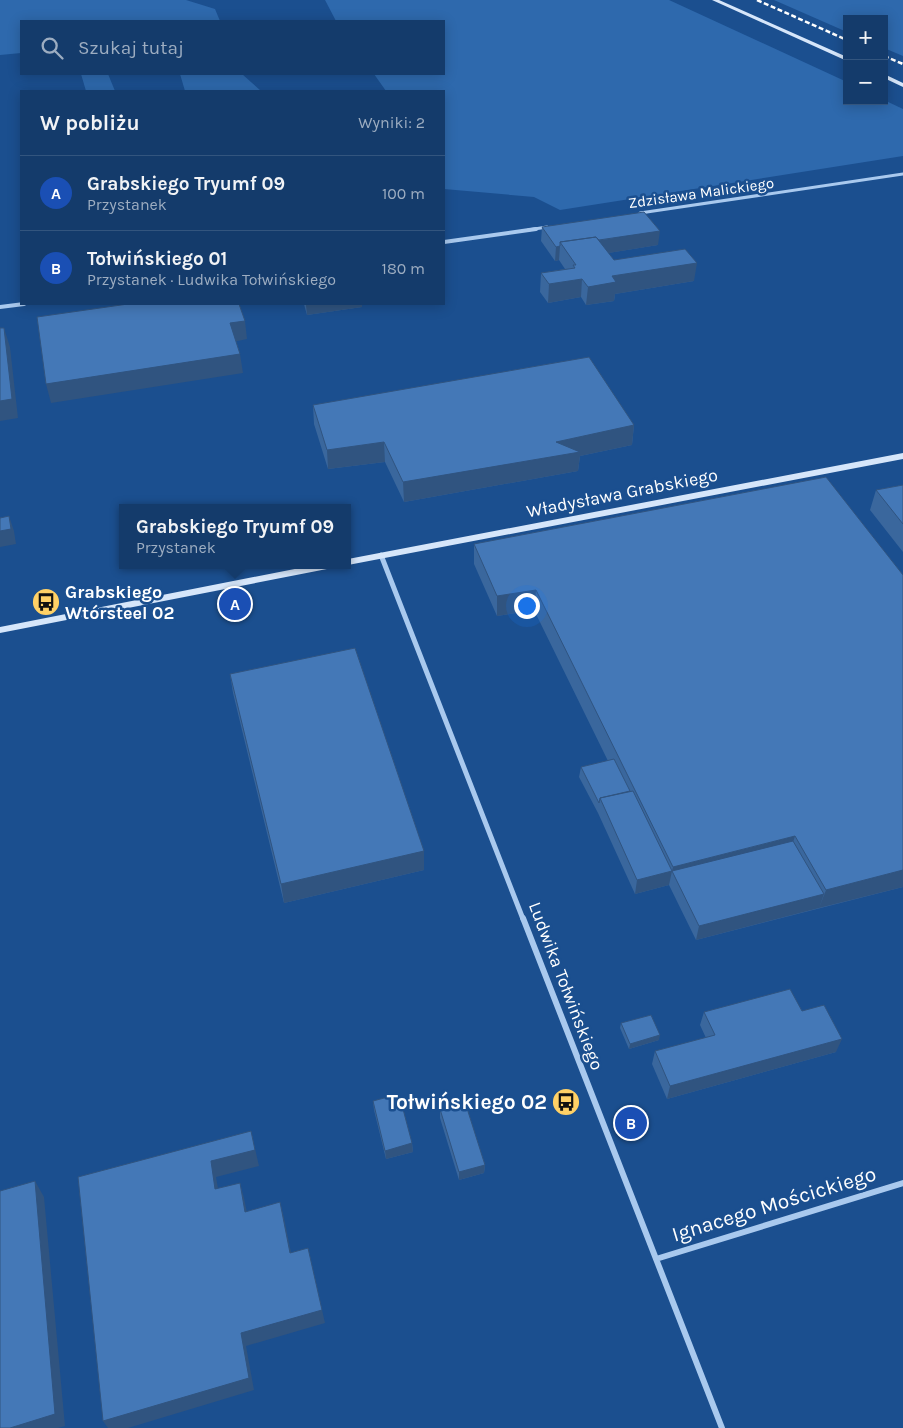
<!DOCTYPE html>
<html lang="pl">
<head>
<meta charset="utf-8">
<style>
  :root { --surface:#143b6b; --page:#1d4271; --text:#f1f3f6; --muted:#9dadc1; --line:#33557e; --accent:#8abfa5 }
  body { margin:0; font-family:Karla,sans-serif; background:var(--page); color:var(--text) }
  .controls { position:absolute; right:15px; top:15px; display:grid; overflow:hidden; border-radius:0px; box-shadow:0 2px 12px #0003 }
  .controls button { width:45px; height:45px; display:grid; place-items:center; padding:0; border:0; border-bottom:1px solid var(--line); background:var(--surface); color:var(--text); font:25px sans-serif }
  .you { position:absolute; left:526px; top:605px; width:18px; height:18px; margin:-12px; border:4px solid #fff; border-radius:50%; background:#1a73e8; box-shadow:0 0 0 8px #1a73e833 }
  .badge { display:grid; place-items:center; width:32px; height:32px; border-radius:50%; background:var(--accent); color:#fff; font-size:16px; font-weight:700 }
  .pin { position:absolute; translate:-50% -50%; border:2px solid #fff; box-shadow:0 1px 5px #0006 }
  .popup { position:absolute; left:119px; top:504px; width:232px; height:65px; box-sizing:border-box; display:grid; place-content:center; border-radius:0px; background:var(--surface); filter:drop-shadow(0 1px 4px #0005); font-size:16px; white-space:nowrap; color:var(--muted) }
  .popup b { font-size:19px; color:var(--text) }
  .popup::after { content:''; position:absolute; left:50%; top:100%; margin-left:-10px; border:10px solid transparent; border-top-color:var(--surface) }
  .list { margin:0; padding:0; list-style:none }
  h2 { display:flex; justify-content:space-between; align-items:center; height:65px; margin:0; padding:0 20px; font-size:21px }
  h2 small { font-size:16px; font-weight:400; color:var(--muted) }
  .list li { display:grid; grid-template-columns:32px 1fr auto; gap:15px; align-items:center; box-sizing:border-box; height:75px; padding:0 20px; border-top:1px solid var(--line) }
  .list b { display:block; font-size:19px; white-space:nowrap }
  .list p { margin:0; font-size:16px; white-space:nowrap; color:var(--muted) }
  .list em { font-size:16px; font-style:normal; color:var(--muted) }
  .icon { flex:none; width:28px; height:28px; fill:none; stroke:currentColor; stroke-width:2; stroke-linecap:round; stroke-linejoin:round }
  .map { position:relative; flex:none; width:903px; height:1428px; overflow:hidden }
  .search { position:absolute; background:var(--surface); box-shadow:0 2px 12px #0003; left:20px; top:20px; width:425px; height:55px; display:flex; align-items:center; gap:12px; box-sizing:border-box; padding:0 18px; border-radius:0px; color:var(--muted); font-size:19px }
  .panel { position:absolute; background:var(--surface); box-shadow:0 2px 12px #0003; left:20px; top:90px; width:425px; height:215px; border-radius:0px }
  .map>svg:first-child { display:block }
  .green { fill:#2e69ad }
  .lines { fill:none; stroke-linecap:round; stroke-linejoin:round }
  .street-far3 { stroke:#a9c9ee; stroke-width:3 }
  .street-far2 { stroke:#a9c9ee; stroke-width:4 }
  .street-far1 { stroke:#a9c9ee; stroke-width:5 }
  .street { stroke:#a9c9ee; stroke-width:6 }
  .secondary { fill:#d6e6fa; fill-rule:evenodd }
  .rail { stroke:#fff; stroke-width:2.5; stroke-dasharray:5 2.5; stroke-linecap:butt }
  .wall { fill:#3a679d }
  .shaded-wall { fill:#305480 }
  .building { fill:#4478b7; stroke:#305480 }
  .labels { text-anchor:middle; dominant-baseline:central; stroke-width:5; stroke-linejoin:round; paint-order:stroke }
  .far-street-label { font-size:15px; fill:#fff; stroke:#1b4f8f }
  .street-label { font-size:18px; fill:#fff; stroke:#1b4f8f }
  .poi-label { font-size:18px; font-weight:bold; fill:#fff; stroke:#1b4f8f; text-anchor:start }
  .near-poi-label { font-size:21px; font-weight:bold; fill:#fff; stroke:#1b4f8f; text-anchor:end }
  .near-street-label { font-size:21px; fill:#fff; stroke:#1b4f8f }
</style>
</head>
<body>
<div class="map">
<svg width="903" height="1428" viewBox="0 0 903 1428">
  <rect width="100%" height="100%" fill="#1b4f8f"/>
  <!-- green -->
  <path class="green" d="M0 0H186L215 9 220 21H21V53L0 55Z
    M325 0H669L847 82V101L884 100 903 109V156L560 210 534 197 444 189V91H386L374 74H444V21H336Z
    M774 0H903V56L884 48V19H847V32Z
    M81 74H108L115 91H86Z
    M180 74H242L261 91H185Z"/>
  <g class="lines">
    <!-- street-far3 -->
    <path class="street-far3" d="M640 213 903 174
      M528 230 547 227"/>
    <!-- street-far2 -->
    <path class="street-far2" d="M444 242 536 229
      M0 307 24 304"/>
    <!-- street-far1 -->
    <path class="street-far1" d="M381 555 523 919"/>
    <!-- street -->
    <path class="street" d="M523 918 722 1428
      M656 1259 903 1183"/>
    <!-- secondary -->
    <path class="secondary" d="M712 0H719L847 57V61Z
      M884 74 903 83V87L884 78Z
      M903 453V459L348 565V559Z
      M315 565H336L332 568 0 633V627Z"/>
    <!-- rail -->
    <path class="rail" d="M757 0 847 40
      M884 56 903 64"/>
  </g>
  <!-- wall -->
  <path class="wall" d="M542 227 658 245 608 253 614 260 694 281 615 294 614 301 586 305 581 297 548 303 540 292 541 273 565 269 559 260 555 261 541 241Z
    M304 304H362V307L307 315 305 308Z
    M313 405 634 425 632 445 580 456 578 471 404 502 385 462 328 469 314 424Z
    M826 477 903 887 696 940 669 885 635 894 598 813 579 777 581 767 608 761 534 610 497 616 474 564V544Z
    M903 485V552L870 510 876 490Z
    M230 674 424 870 284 903 233 693Z
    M802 1011 836 1052 667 1099 652 1064 655 1051 706 1038 700 1025 704 1012Z
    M621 1023 659 1040 629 1049 620 1028Z
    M373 1101 412 1143 413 1152 386 1159 374 1110Z
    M440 1109 485 1165 484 1173 459 1180 440 1118Z"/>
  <!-- shaded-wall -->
  <path class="shaded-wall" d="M660 231 658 245 572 259 563 246Z
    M560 246 559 260 555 261 556 247Z
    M697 263 694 281 615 294 614 301 586 305 588 287 612 276Z
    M582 279 581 297 548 303 549 284Z
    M315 304H362V307L307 315 306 305Z
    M245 321 247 339 233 342 230 323Z
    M4 328 10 347 18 418 0 421V401Z
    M240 354 243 373 51 403 46 384Z
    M634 425 632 445 580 456 578 471 404 502 403 482 556 442Z
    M384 442 385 462 328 469 327 450Z
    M9 516 14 531 16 544 0 547V531Z
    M536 590 534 610 497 616V596Z
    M795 836 789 855 672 871 669 885 635 894 637 880 672 871 673 867Z
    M424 851V870L284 903 281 884Z
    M903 870V887L819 908 826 890Z
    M824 894 819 908 696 940 699 926Z
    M660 1035 659 1040 629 1049 630 1044Z
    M842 1039 836 1052 667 1099 670 1086Z
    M251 1131 259 1166 216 1177 221 1205 215 1189 211 1161Z
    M412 1143 413 1152 386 1159 385 1151Z
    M485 1165 484 1173 459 1180V1172Z
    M35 1181 44 1197 65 1426 58 1428H10Z
    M240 1183 244 1198 250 1227 245 1212Z
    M280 1202 284 1218 294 1267 290 1253Z
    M308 1248 325 1323 246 1346 254 1390 128 1428H108L103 1421 241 1333Z"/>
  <!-- building -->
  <path class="building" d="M644 212 660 231 599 240 596 237 560 242V246L556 247 542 227Z
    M596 237 614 260 685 249 697 263 612 276 616 282 588 287 582 279 549 284 541 273 575 268 573 265H576L560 242Z
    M128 304H239L245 321 230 323 240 354 46 384 37 317Z
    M0 328H4L12 399 0 401Z
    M589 357 634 425 556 442 580 452 403 482 384 442 327 450 313 405Z
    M826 477 903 575V870L826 890 795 836 673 867 536 590 497 596 474 544Z
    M903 485V524L876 490Z
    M9 516 11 529 0 531V518Z
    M355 648 424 851 281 884 230 674Z
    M614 759 630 791 600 798 599 803 581 767Z
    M633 791 672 871 637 880 600 798Z
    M793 841 824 894 699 926 672 871Z
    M790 989 802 1011 824 1005 842 1039 670 1086 655 1051 715 1035 704 1012Z
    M651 1015 660 1035 630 1044 621 1023Z
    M399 1094 412 1143 385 1151 373 1101Z
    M465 1102 485 1165 459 1172 440 1109Z
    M251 1131 255 1150 211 1161 215 1189 240 1183 245 1212 280 1202 290 1253 308 1248 322 1310 241 1333 249 1378 103 1421 78 1177Z
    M35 1181 55 1414 10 1428H0V1191Z"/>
  <!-- icons -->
  <defs>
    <symbol id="bus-disc" viewBox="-11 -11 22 22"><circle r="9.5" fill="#ffd166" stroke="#1b4f8f"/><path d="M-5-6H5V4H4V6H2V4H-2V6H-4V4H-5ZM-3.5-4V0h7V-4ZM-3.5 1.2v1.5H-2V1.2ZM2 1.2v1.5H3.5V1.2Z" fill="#111"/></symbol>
  </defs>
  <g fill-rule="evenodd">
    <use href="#bus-disc" x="30" y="586" width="32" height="32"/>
    <use href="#bus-disc" x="550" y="1086" width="32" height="32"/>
  </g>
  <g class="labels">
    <!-- far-street labels -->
    <g class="far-street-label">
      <text transform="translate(701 193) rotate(-8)">Zdzisława Malickiego</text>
    </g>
    <!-- street labels -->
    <g class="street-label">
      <text transform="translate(622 493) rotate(-11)">Władysława Grabskiego</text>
      <text transform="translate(566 986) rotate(69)">Ludwika Tołwińskiego</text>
    </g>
    <!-- poi labels -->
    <g class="poi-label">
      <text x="65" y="592">Grabskiego<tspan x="65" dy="21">Wtórsteel 02</tspan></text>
    </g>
    <!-- near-poi labels -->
    <g class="near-poi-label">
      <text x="547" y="1102">Tołwińskiego 02</text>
    </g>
    <!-- near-street labels -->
    <g class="near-street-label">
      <text transform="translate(774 1204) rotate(-17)">Ignacego Mościckiego</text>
    </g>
  </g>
</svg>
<div class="controls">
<button>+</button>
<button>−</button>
</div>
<div class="you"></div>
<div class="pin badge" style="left:235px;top:604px;background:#1a4fb4">A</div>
<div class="popup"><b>Grabskiego Tryumf 09</b>Przystanek</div>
<div class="pin badge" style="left:631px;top:1123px;background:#1a4fb4">B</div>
<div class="search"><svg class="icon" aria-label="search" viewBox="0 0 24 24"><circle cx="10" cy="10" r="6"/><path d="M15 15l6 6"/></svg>Szukaj tutaj</div>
<section class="panel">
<h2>W pobliżu<small>Wyniki: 2</small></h2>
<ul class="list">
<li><span class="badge" style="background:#1a4fb4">A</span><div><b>Grabskiego Tryumf 09</b><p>Przystanek</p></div><em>100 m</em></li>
<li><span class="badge" style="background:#1a4fb4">B</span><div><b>Tołwińskiego 01</b><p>Przystanek · Ludwika Tołwińskiego</p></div><em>180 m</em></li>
</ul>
</section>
</div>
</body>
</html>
